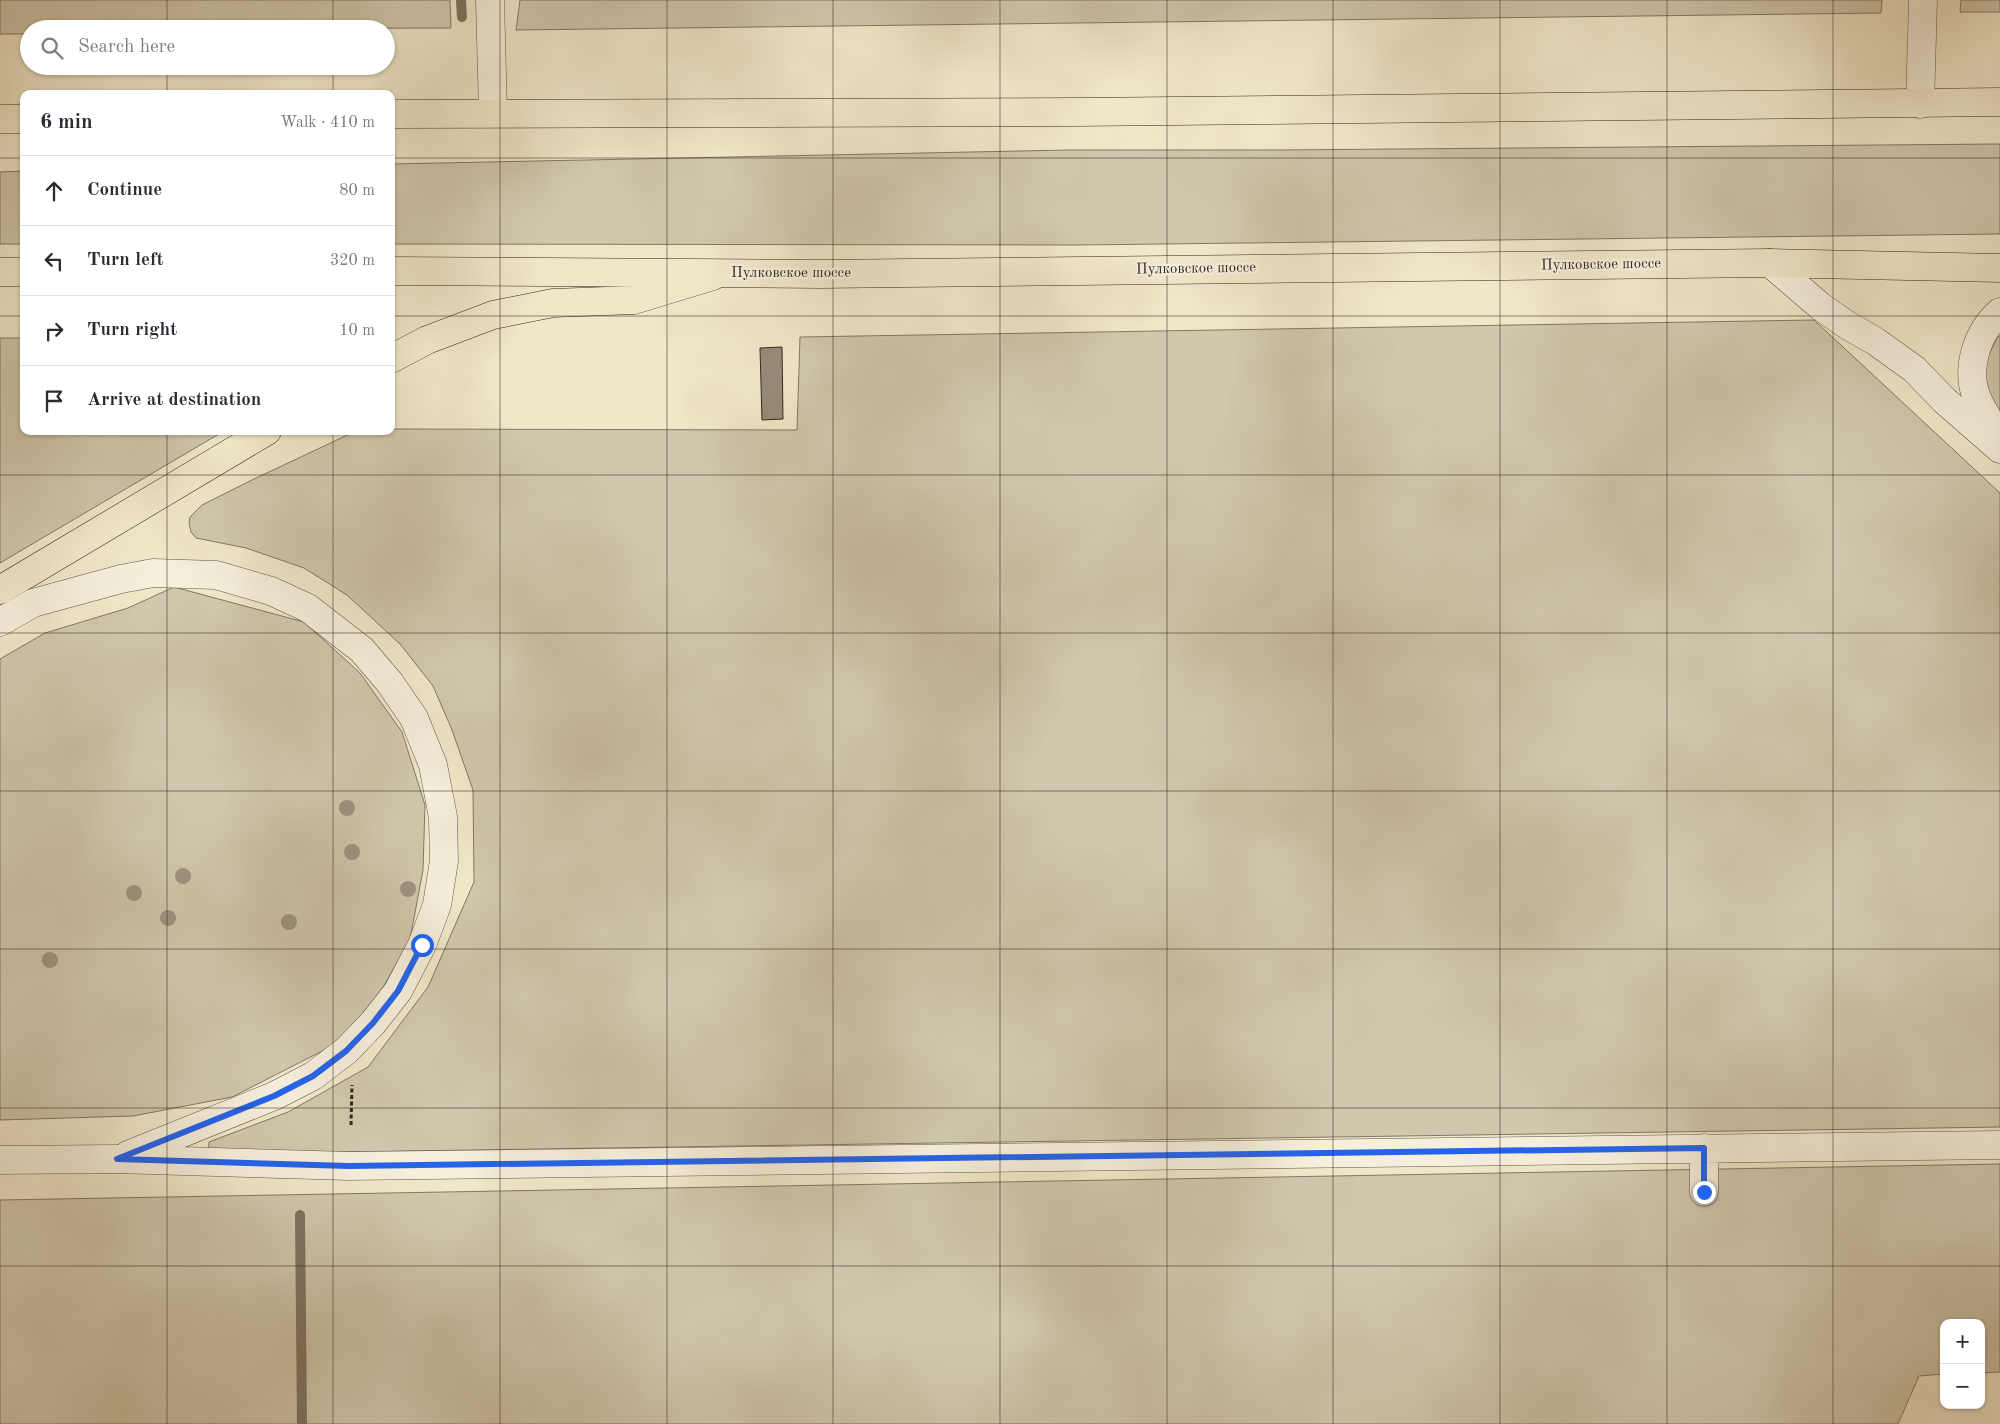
<!DOCTYPE html>
<html lang="en">
<head>
<meta charset="utf-8">
<style>
  :root { --surface:#fff; --page:#f2f2f3; --text:#2b2b33; --muted:#7c7c81; --line:#e1e1e2 }
  body { margin:0; font-family:"Old Standard TT",serif; background:var(--page); color:var(--text) }
  .controls { position:absolute; right:15px; bottom:15px; display:grid; overflow:hidden; border-radius:10px; box-shadow:0 1px 4px #0004 }
  .controls button { width:45px; height:45px; display:grid; place-items:center; padding:0; border:0; border-bottom:1px solid var(--line); background:var(--surface); color:var(--text); font:25px sans-serif }
  .stop { position:absolute; width:15px; height:15px; margin:-11px; border:4px solid #2563eb; border-radius:50%; background:#fff }
  .stop.end { background:#2563eb; border-color:#fff; box-shadow:0 1px 5px #0008 }
  .list { margin:0; padding:0; list-style:none }
  h2 { display:flex; justify-content:space-between; align-items:center; height:65px; margin:0; padding:0 20px; font-size:21px }
  h2 small { font-size:16px; font-weight:400; color:var(--muted) }
  .list li { display:grid; grid-template-columns:32px 1fr auto; gap:15px; align-items:center; box-sizing:border-box; height:70px; padding:0 20px; border-top:1px solid var(--line) }
  .list b { display:block; font-size:19px; white-space:nowrap }
  .list em { font-size:16px; font-style:normal; color:var(--muted) }
  .icon { flex:none; width:28px; height:28px; fill:none; stroke:currentColor; stroke-width:2; stroke-linecap:round; stroke-linejoin:round }
  .map { position:relative; flex:none; width:2000px; height:1424px; overflow:hidden }
  .search { position:absolute; background:var(--surface); box-shadow:0 1px 4px #0004; left:20px; top:20px; width:375px; height:55px; display:flex; align-items:center; gap:12px; box-sizing:border-box; padding:0 18px; border-radius:28px; color:var(--muted); font-size:19px }
  .panel { position:absolute; background:var(--surface); box-shadow:0 1px 4px #0004; left:20px; top:90px; width:375px; height:345px; border-radius:10px }
  .map>svg:first-child { display:block }
  .green { fill:#d0c7ac; stroke:#827866 }
  .lines { fill:none; stroke-linecap:round; stroke-linejoin:round }
  .stream { stroke:#7e7464; stroke-width:10 }
  .building { fill:#968b78; stroke:#342821 }
  .minor-casing { stroke:#63584b; stroke-width:29 }
  .major-casing { stroke:#342821; stroke-width:29 }
  .highway-casing { stroke:#342821; stroke-width:29 }
  .path { stroke:#342821; stroke-width:3; stroke-dasharray:4 2.5; stroke-linecap:butt }
  .minor { stroke:#f5efdc; stroke-width:28 }
  .major { stroke:#f0e7c9; stroke-width:28 }
  .highway { stroke:#f0e7c9; stroke-width:28 }
  .tree { fill:#9e9480 }
  .route { stroke:#2563eb; stroke-width:6 }
  .grid { fill:none; stroke:#342821; stroke-width:1; stroke-opacity:0.55 }
  .labels { text-anchor:middle; dominant-baseline:central; stroke-width:4.5; stroke-linejoin:round; paint-order:stroke }
  .street-label { font-size:15px; fill:#342821; stroke:#f5efdc }
</style>
</head>
<body>
<div class="map">
<svg width="2000" height="1424" viewBox="0 0 2000 1424">
  <rect width="100%" height="100%" fill="#f0e7c9"/>
  <filter id="stains"><feTurbulence type="fractalNoise" baseFrequency=".004" numOctaves="4"/><feColorMatrix values="0 0 0 0 .2 0 0 0 0 .09 0 0 0 0 .02 0 0 0 .5 -.17"/></filter>
  <radialGradient id="worn" r=".72"><stop offset=".6" stop-color="#630" stop-opacity="0"/><stop offset="1" stop-color="#630" stop-opacity=".3"/></radialGradient>
  <!-- green -->
  <path class="green" d="M0 0H450L451 28 29 29V34H0Z
    M520 0H1882L1881 13 516 30Z
    M1961 0H2000V12H1960Z
    M2000 144V234L1078 245 391 244V164L1068 150H1277Z
    M24 171V244H0V172Z
    M1814 320 2000 493V1127L208 1154 209 1142 288 1112 368 1067 428 987 474 882 473 790 452 730 433 686 400 644 347 595 304 568 246 548 196 538 191 532 189 523 190 517 202 505 254 479 356 431H391V429L797 430 800 337Z
    M1998 336H2000V414C1973 381 1981 371 1998 336Z
    M0 338H24V431H224L0 563Z
    M174 587 304 622 360 673 402 732 425 805 423 870 410 939 376 1000 338 1043 232 1097 133 1116 0 1120V659L45 633 128 608Z
    M2000 1164V1372L1981 1373V1323H1944V1374L1919 1376 1898 1424H0V1200Z"/>
  <g class="lines">
    <!-- stream -->
    <path class="stream" d="M461 0 462 17
      M300 1215 302 1424"/>
  </g>
  <!-- building -->
  <path class="building" d="M782 347 783 419 762 420 760 348Z"/>
  <g class="lines">
    <defs>
      <path id="minor" d="M490 0 493 113
        M1920 104 1923 0
        M1770 263 1820 306 1847 325 1875 341 1914 369 1944 400 2000 449
        M2000 312C1977 332 1965 369 1977 398 1983 412 1992 425 2000 438
        M0 622 33 603 121 579 153 573 216 575 271 591 308 608 362 650 390 683 414 718 433 765 443 817 444 861 437 905 422 945 398 991 373 1023 346 1051 313 1076 274 1096 128 1155
        M0 1160 117 1159 349 1166 2000 1145
        M1704 1192V1148"/>
      <path id="major" d="M391 359 427 340 493 315 553 303 634 300 713 276
        M0 590 267 431"/>
      <path id="highway" d="M391 114 1076 112 2000 102
        M0 119H24
        M391 271 821 274 1770 263 2000 268
        M0 272H24"/>
    </defs>
    <!-- minor casing -->
    <use href="#minor" class="minor-casing"/>
    <!-- major casing -->
    <use href="#major" class="major-casing"/>
    <!-- highway casing -->
    <use href="#highway" class="highway-casing"/>
    <!-- path -->
    <path class="path" d="M351 1125 352 1085"/>
    <!-- minor -->
    <use href="#minor" class="minor"/>
    <!-- major -->
    <use href="#major" class="major"/>
    <!-- highway -->
    <use href="#highway" class="highway"/>
  </g>
  <!-- trees -->
  <g class="tree">
    <circle cx="347" cy="808" r="8"/>
    <circle cx="352" cy="852" r="8"/>
    <circle cx="183" cy="876" r="8"/>
    <circle cx="408" cy="889" r="8"/>
    <circle cx="134" cy="893" r="8"/>
    <circle cx="168" cy="918" r="8"/>
    <circle cx="289" cy="922" r="8"/>
    <circle cx="50" cy="960" r="8"/>
  </g>
  <g class="lines">
    <!-- route -->
    <path class="route" d="M422 945 398 991 373 1023 346 1051 313 1076 274 1096 117 1159 349 1166 1704 1148V1192"/>
  </g>
  <!-- grid -->
  <path class="grid" d="M167 0V29M333 0V29M500 0V1424M667 0V1424M833 0V1424M1000 0V1424M1167 0V1424M1333 0V1424M1500 0V1424M1667 0V1424M1833 0V1424M167 66V94M333 66V94M0 158H24M391 158H2000M0 316H24M391 316H2000M167 431V1424M333 431V1424M0 475H2000M0 633H2000M0 791H2000M0 949H2000M0 1108H2000M0 1266H2000"/>
  <g class="labels">
    <!-- street labels -->
    <g class="street-label">
      <text transform="translate(1601 265) rotate(-1)">Пулковское шоссе</text>
      <text transform="translate(1196 269) rotate(-1)">Пулковское шоссе</text>
      <text x="791" y="273">Пулковское шоссе</text>
    </g>
  </g>
  <rect width="100%" height="100%" filter="url(#stains)"/>
  <rect width="100%" height="100%" fill="url(#worn)"/>
</svg>
<div class="controls">
<button>+</button>
<button>−</button>
</div>
<div class="stop" style="left:422px;top:945px"></div>
<div class="stop end" style="left:1704px;top:1192px"></div>
<div class="search"><svg class="icon" aria-label="search" viewBox="0 0 24 24"><circle cx="10" cy="10" r="6"/><path d="M15 15l6 6"/></svg>Search here</div>
<section class="panel">
<h2>6 min<small>Walk · 410 m</small></h2>
<ul class="list">
<li><svg class="icon" aria-label="ahead" viewBox="0 0 24 24"><path d="M12 20V5M6 11l6-6 6 6"/></svg><div><b>Continue</b></div><em>80 m</em></li>
<li><svg class="icon" aria-label="left" viewBox="0 0 24 24"><path d="M17 20v-9H6M10 6l-5 5 5 5"/></svg><div><b>Turn left</b></div><em>320 m</em></li>
<li><svg class="icon" aria-label="right" viewBox="0 0 24 24"><path d="M7 20v-9h11M14 6l5 5-5 5"/></svg><div><b>Turn right</b></div><em>10 m</em></li>
<li><svg class="icon" aria-label="arrive" viewBox="0 0 24 24"><path d="M6 21V4h12l-3 4 3 4H6"/></svg><div><b>Arrive at destination</b></div></li>
</ul>
</section>
</div>
</body>
</html>
